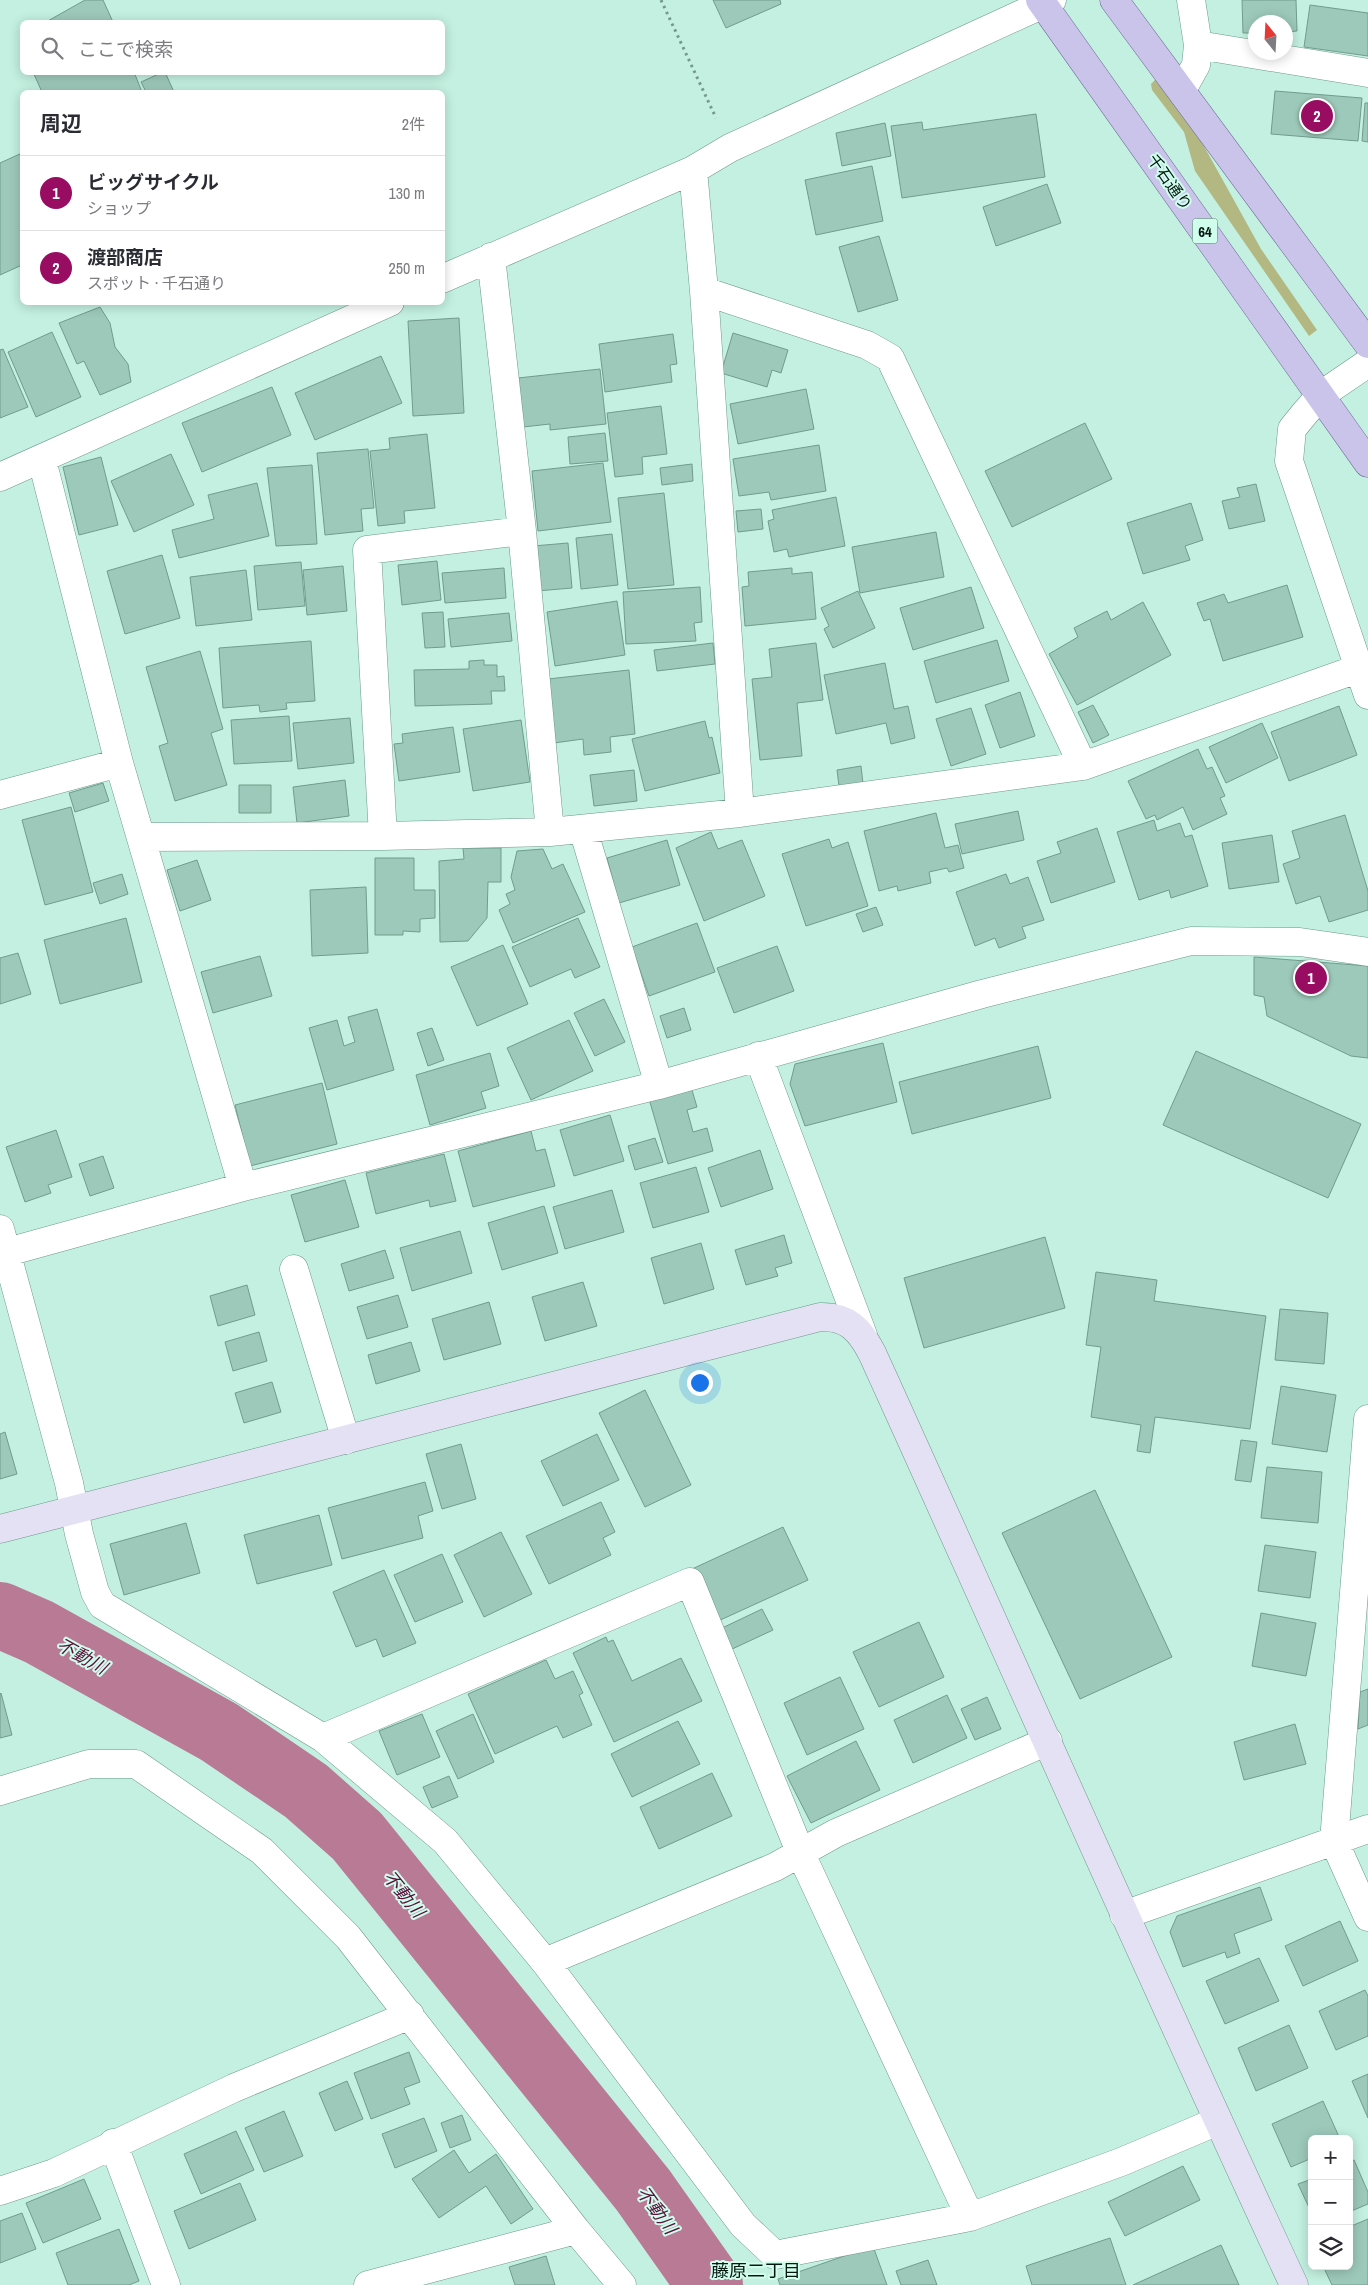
<!DOCTYPE html>
<html lang="ja">
<head>
<meta charset="utf-8">
<style>
  :root { --surface:#fff; --page:#f7f7f7; --text:#2b2b33; --muted:#7c7c81; --line:#e1e1e2; --accent:#980d61 }
  body { margin:0; font-family:"Archivo Narrow","Noto Sans JP",sans-serif; background:var(--page); color:var(--text) }
  .controls { position:absolute; right:15px; bottom:15px; display:grid; overflow:hidden; border-radius:8px; box-shadow:0 2px 12px #0003 }
  .controls button { width:45px; height:45px; display:grid; place-items:center; padding:0; border:0; border-bottom:1px solid var(--line); background:var(--surface); color:var(--text); font:25px sans-serif }
  .compass { position:absolute; left:1248px; top:15px; width:45px; height:45px; border-radius:50%; background:var(--surface); box-shadow:0 2px 12px #0003; rotate:342deg }
  .you { position:absolute; left:699px; top:1382px; width:18px; height:18px; margin:-12px; border:4px solid #fff; border-radius:50%; background:#1a73e8; box-shadow:0 0 0 8px #1a73e833 }
  .badge { display:grid; place-items:center; width:32px; height:32px; border-radius:50%; background:var(--accent); color:#fff; font-size:16px; font-weight:700 }
  .pin { position:absolute; translate:-50% -50%; border:2px solid #fff; box-shadow:0 1px 5px #0006 }
  .list { margin:0; padding:0; list-style:none }
  h2 { display:flex; justify-content:space-between; align-items:center; height:65px; margin:0; padding:0 20px; font-size:21px }
  h2 small { font-size:16px; font-weight:400; color:var(--muted) }
  .list li { display:grid; grid-template-columns:32px 1fr auto; gap:15px; align-items:center; box-sizing:border-box; height:75px; padding:0 20px; border-top:1px solid var(--line) }
  .list b { display:block; font-size:19px; white-space:nowrap }
  .list p { margin:0; font-size:16px; white-space:nowrap; color:var(--muted) }
  .list em { font-size:16px; font-style:normal; color:var(--muted) }
  .icon { flex:none; width:28px; height:28px; fill:none; stroke:currentColor; stroke-width:2; stroke-linecap:round; stroke-linejoin:round }
  .map { position:relative; flex:none; width:1368px; height:2285px; overflow:hidden }
  .search { position:absolute; background:var(--surface); box-shadow:0 2px 12px #0003; left:20px; top:20px; width:425px; height:55px; display:flex; align-items:center; gap:12px; box-sizing:border-box; padding:0 18px; border-radius:8px; color:var(--muted); font-size:19px }
  .panel { position:absolute; background:var(--surface); box-shadow:0 2px 12px #0003; left:20px; top:90px; width:425px; height:215px; border-radius:8px }
  .map>svg:first-child { display:block }
  .green { fill:#b3b782 }
  .lines { fill:none; stroke-linecap:round; stroke-linejoin:round }
  .river { stroke:#b87a95; stroke-width:66 }
  .building { fill:#9dc9ba; stroke:#719c8d }
  .street-casing { stroke:#6e988a; stroke-width:29 }
  .secondary-casing { stroke:#6e988a; stroke-width:29 }
  .primary-casing { stroke:#6e6d96; stroke-width:29 }
  .path { stroke:#76988d; stroke-width:3; stroke-dasharray:2.5 4; stroke-linecap:butt }
  .street { stroke:#fff; stroke-width:28 }
  .secondary { stroke:#e4e1f5; stroke-width:28 }
  .primary { stroke:#cac4eb; stroke-width:28 }
  .labels { text-anchor:middle; dominant-baseline:central; stroke-width:4; stroke-linejoin:round; paint-order:stroke }
  .shield { fill:#d0feed; stroke:#435c54; stroke-width:1 }
  .shield-label { font-size:15px; font-weight:bold; fill:#061712 }
  .street-label { font-size:16px; fill:#061712; stroke:#d0feed }
  .water-label { font-size:18px; font-style:italic; fill:#5b0f3a; stroke:#d0feed }
  .neighbourhood-label { font-size:18px; fill:#061712; stroke:#d0feed }
</style>
</head>
<body>
<div class="map">
<svg width="1368" height="2285" viewBox="0 0 1368 2285">
  <rect width="100%" height="100%" fill="#c3f0e0"/>
  <!-- green -->
  <path class="green" d="M1156 79 1190 121 1261 249 1317 330 1309 336 1195 171 1184 132 1152 90 1151 84Z"/>
  <g class="lines">
    <!-- river -->
    <path class="river" d="M0 1615 39 1632 219 1732 306 1791 357 1836 643 2190 710 2285"/>
  </g>
  <!-- building -->
  <path class="building" d="M85 0H103L113 22H46Z
    M713 0H780L781 4 726 28Z
    M1242 0H1296L1297 31 1286 32V22H1256V33H1243Z
    M1310 5 1368 13V56L1304 47Z
    M33 72H134L142 92H42Z
    M163 72H165L174 92H146L141 82Z
    M1275 91 1362 98 1358 141 1271 134Z
    M1365 103H1368V142L1362 141Z
    M1036 114 1045 177 902 198 891 126 922 122 923 130Z
    M885 123 891 156 842 166 836 133Z
    M22 153V265L0 275V163Z
    M872 166 883 221 816 235 805 180Z
    M1047 184 1061 223 996 246 983 207Z
    M879 236 898 300 858 312 839 247Z
    M100 307 110 323 115 347 128 364 131 382 100 395 84 361 77 364 59 323Z
    M459 318 464 413 413 416 408 321Z
    M52 332 81 397 36 417 8 352Z
    M733 333 788 350 781 373 772 370 767 387 721 373Z
    M673 334 677 364 670 365 672 382 605 392 599 344Z
    M3 349 28 407 0 418V350Z
    M381 356 402 403 315 440 295 393Z
    M600 369 606 424 550 430V424L523 427 518 378Z
    M272 387 291 435 202 472 182 423Z
    M806 389 814 429 738 444 730 404Z
    M661 406 667 454 642 457 643 474 615 477 607 413Z
    M1085 423 1112 479 1012 527 985 471Z
    M605 433 608 461 570 464 568 437Z
    M427 434 435 508 404 511 405 523 378 526 370 451 390 449 389 438Z
    M819 445 826 491 771 500 769 492 739 496 733 459Z
    M368 449 374 508 361 509 363 531 325 535 317 453Z
    M171 454 194 505 134 532 111 481Z
    M101 457 118 525 79 535 63 467Z
    M603 463 611 522 538 531 532 471Z
    M692 464 693 481 662 485 660 468Z
    M312 465 317 544 276 546 267 468Z
    M257 483 269 536 179 558 172 530 214 519 208 495Z
    M1256 484 1265 521 1229 529 1222 501 1240 497 1237 488Z
    M664 493 674 585 628 589 618 498Z
    M836 497 845 546 789 557 787 549 774 552 768 521 774 519 772 510Z
    M1191 503 1203 540 1185 546 1190 560 1143 574 1127 523Z
    M761 509 763 529 738 532 736 511Z
    M936 532 944 577 860 593 852 547Z
    M612 534 618 585 581 589 576 538Z
    M568 543 572 588 537 591 533 546Z
    M162 555 180 618 125 634 107 571Z
    M437 561 441 600 402 605 398 565Z
    M301 562 305 606 258 610 254 566Z
    M343 566 347 611 307 615 303 570Z
    M504 568 506 598 445 603 442 573Z
    M792 568V574L812 572 816 619 745 626 742 587 749 586 748 572Z
    M246 570 252 620 196 626 190 577Z
    M1287 585 1303 637 1223 661 1210 619 1204 621 1197 603 1224 594 1228 603Z
    M700 587 702 622 694 623 696 641 626 644 623 592Z
    M971 587 984 628 913 650 900 608Z
    M858 591 875 628 833 648 824 629 829 626 821 608Z
    M617 601 625 655 555 666 547 612Z
    M1143 602 1171 655 1077 705 1049 654 1078 637 1074 628 1107 611 1111 620Z
    M443 612 445 647 425 648 422 613Z
    M509 613 512 641 451 647 448 619Z
    M997 640 1009 681 936 703 924 661Z
    M311 641 315 701 286 703 287 709 260 712 259 705 223 708 219 648Z
    M713 643 715 664 657 671 654 650Z
    M816 643 823 700 797 703 802 756 760 760 752 679 772 677 769 649Z
    M200 651 223 729 211 733 227 785 175 801 159 746 168 743 146 667Z
    M484 660V665H497V677L504 676 505 691H491L492 704 415 706 414 670 469 669V661Z
    M885 663 894 709 908 706 915 738 891 744 886 723 836 734 824 675Z
    M629 670 635 734 610 737 611 752 584 755 583 739 554 743 548 679Z
    M1020 692 1035 736 1000 748 985 705Z
    M1093 705 1109 735 1093 743 1078 712Z
    M1339 706 1357 755 1289 781 1271 732Z
    M971 708 986 754 951 766 936 719Z
    M289 716 292 761 234 764 231 720Z
    M350 718 354 763 298 769 293 723Z
    M521 720 530 782 473 791 463 729Z
    M705 721 709 738 712 737 720 773 645 791 632 739Z
    M1262 723 1278 758 1226 783 1209 747Z
    M453 727 460 772 399 781 394 744 403 743 402 734Z
    M1198 749 1207 769 1212 767 1225 796 1220 798 1227 814 1193 830 1183 807 1157 820 1155 815 1146 819 1128 781Z
    M861 766 863 784 839 786 837 770Z
    M634 770 637 801 594 806 590 775Z
    M345 780 349 816 297 823 293 787Z
    M103 783 109 801 75 812 69 793Z
    M239 785H271V813H239Z
    M71 807 93 892 45 905 22 820Z
    M1018 811 1024 840 962 854 955 824Z
    M936 813 945 848 958 845 964 868 949 872 947 868 929 872 931 883 898 891 897 886 879 891 864 831Z
    M1345 815 1368 891V910L1329 922 1320 896 1296 904 1283 864 1300 858 1292 831Z
    M1154 820 1157 831 1180 823 1185 837 1192 835 1208 886 1171 898 1169 890 1139 900 1117 832Z
    M1097 828 1115 882 1051 903 1037 861 1061 853 1057 842Z
    M711 832 718 849 742 840 765 896 704 921 676 848Z
    M1272 835 1279 882 1229 889 1222 843Z
    M829 839 832 848 848 842 868 906 806 926 782 854Z
    M667 840 680 885 619 903 607 858Z
    M463 848H501V882H488L487 918 468 941 440 942 439 861 464 859Z
    M543 849 552 869 563 864 585 912 513 943 499 910 510 904 506 894 515 890 511 877 517 851Z
    M375 858H414V890H435V918L420 919V932L403 931V935H375Z
    M197 860 211 900 180 911 167 870Z
    M122 874 128 894 100 904 93 883Z
    M1006 874 1010 884 1028 877 1044 920 1022 927 1026 938 999 948 995 938 975 946 956 892Z
    M366 887 368 953 312 956 310 890Z
    M876 907 883 925 863 932 856 914Z
    M126 918 142 982 60 1004 44 940Z
    M578 918 600 967 575 978 571 969 530 987 512 947Z
    M697 923 715 972 649 996 632 947Z
    M503 945 528 1004 477 1026 451 967Z
    M777 946 794 991 734 1013 717 968Z
    M18 953 31 994 0 1004V958Z
    M260 956 272 996 213 1013 201 972Z
    M1254 957 1368 966V1058L1351 1056 1267 1016 1264 997 1254 995Z
    M604 999 625 1042 595 1056 574 1013Z
    M684 1008 691 1030 667 1038 660 1016Z
    M377 1009 394 1070 327 1090 309 1028 337 1020 344 1046 355 1042 348 1017Z
    M569 1020 593 1071 531 1100 507 1048Z
    M432 1028 444 1060 428 1066 417 1033Z
    M883 1043 897 1102 805 1126 790 1084 795 1064Z
    M1038 1046 1051 1098 912 1134 899 1082Z
    M1196 1051 1361 1124 1328 1198 1163 1125Z
    M490 1053 499 1086 481 1092 486 1108 430 1125 416 1075Z
    M322 1083 337 1144 250 1166 235 1105Z
    M691 1087 697 1107 687 1110 693 1132 707 1128 713 1151 668 1164 649 1099Z
    M610 1115 624 1161 574 1176 560 1130Z
    M56 1130 72 1177 48 1185 51 1193 25 1202 6 1147Z
    M531 1131 536 1151 545 1149 555 1186 473 1207 458 1151Z
    M655 1138 663 1162 635 1170 628 1146Z
    M760 1150 773 1189 721 1207 708 1168Z
    M444 1154 456 1201 430 1207 429 1200 376 1214 366 1173Z
    M103 1156 114 1188 90 1196 79 1164Z
    M696 1167 709 1212 653 1228 640 1183Z
    M345 1180 359 1227 305 1242 291 1195Z
    M612 1190 624 1232 565 1249 553 1207Z
    M544 1206 558 1253 502 1270 488 1223Z
    M460 1231 472 1273 412 1291 400 1248Z
    M784 1235 792 1263 775 1268 778 1276 746 1285 735 1250Z
    M1045 1237 1065 1308 924 1348 904 1278Z
    M701 1243 714 1289 664 1304 651 1258Z
    M385 1250 394 1278 349 1291 341 1264Z
    M1096 1272 1157 1280 1154 1301 1266 1316 1250 1429 1155 1417 1150 1453 1137 1451 1141 1425 1091 1417 1101 1347 1086 1345Z
    M583 1282 597 1326 545 1341 532 1297Z
    M247 1285 255 1315 218 1326 210 1296Z
    M398 1295 408 1327 367 1339 357 1307Z
    M489 1302 501 1344 444 1360 432 1319Z
    M1280 1309 1328 1313 1324 1364 1275 1360Z
    M259 1332 267 1361 233 1371 225 1342Z
    M411 1342 420 1371 376 1384 368 1355Z
    M272 1382 281 1412 244 1423 235 1393Z
    M1281 1386 1336 1395 1327 1452 1272 1444Z
    M645 1390 691 1485 645 1507 599 1413Z
    M5 1432 17 1474 0 1479V1434Z
    M597 1434 619 1480 563 1506 541 1461Z
    M1241 1440 1257 1442 1251 1482 1235 1480Z
    M461 1444 476 1499 442 1509 426 1454Z
    M1267 1467 1322 1472 1318 1523 1261 1518Z
    M425 1482 433 1511 418 1516 423 1538 342 1559 328 1508Z
    M1095 1490 1172 1657 1080 1699 1002 1533Z
    M601 1502 615 1532 603 1538 611 1555 549 1584 526 1536Z
    M319 1515 332 1565 257 1584 244 1535Z
    M186 1523 200 1573 124 1595 110 1544Z
    M783 1527 808 1580 716 1622 692 1569Z
    M501 1532 532 1594 484 1617 454 1555Z
    M1265 1545 1316 1552 1310 1598 1258 1591Z
    M442 1554 463 1602 415 1622 394 1575Z
    M384 1570 416 1643 383 1657 376 1639 356 1647 333 1592Z
    M762 1609 773 1630 728 1651 718 1630Z
    M1261 1613 1316 1623 1306 1676 1252 1666Z
    M919 1622 944 1677 879 1707 853 1652Z
    M606 1637 608 1642 613 1640 632 1681 681 1658 702 1701 614 1742 573 1653Z
    M546 1660 555 1679 573 1671 583 1693 579 1695 592 1725 563 1738 557 1726 495 1754 468 1694Z
    M840 1677 864 1729 807 1755 784 1703Z
    M1368 1689V1725L1358 1729 1360 1692Z
    M1 1693 12 1735 0 1738V1694Z
    M947 1695 967 1738 913 1763 894 1720Z
    M987 1697 1001 1729 975 1740 961 1709Z
    M422 1714 440 1757 397 1775 379 1731Z
    M473 1714 494 1762 458 1779 436 1731Z
    M678 1721 700 1764 632 1797 611 1754Z
    M1295 1724 1306 1764 1244 1780 1234 1742Z
    M856 1741 880 1790 811 1823 787 1776Z
    M712 1773 732 1816 659 1849 640 1807Z
    M449 1776 458 1797 432 1808 423 1787Z
    M1260 1887 1272 1920 1234 1934 1240 1953 1227 1958 1225 1952 1183 1967 1170 1932 1177 1916Z
    M1340 1921 1358 1961 1303 1986 1285 1946Z
    M1259 1958 1279 2001 1225 2024 1206 1981Z
    M1365 1990 1368 1996V2036L1336 2050 1319 2011Z
    M1289 2025 1308 2068 1256 2091 1238 2048Z
    M409 2052 420 2082 404 2088 410 2104 371 2119 354 2073Z
    M1368 2074V2118L1352 2081Z
    M347 2081 363 2119 335 2131 319 2093Z
    M1323 2101 1340 2139H1312V2158L1291 2167 1272 2124Z
    M284 2111 303 2156 264 2172 245 2128Z
    M462 2115 471 2140 450 2148 441 2123Z
    M424 2118 437 2151 395 2168 382 2134Z
    M236 2131 254 2170 201 2194 184 2154Z
    M454 2150 469 2173 496 2154 533 2209 511 2224 486 2186 439 2218 412 2179Z
    M1354 2160 1368 2192V2204L1349 2212V2162Z
    M1183 2166 1200 2200 1125 2236 1108 2202Z
    M84 2179 101 2219 43 2243 26 2203Z
    M1312 2179V2214L1298 2184Z
    M240 2183 256 2220 189 2249 174 2211Z
    M22 2213 36 2249 0 2263V2221Z
    M1368 2219V2285H1332L1323 2266H1349V2227Z
    M119 2229 139 2281 129 2285H68L56 2253Z
    M1110 2238 1126 2285H1032L1026 2266Z
    M1221 2245 1239 2285H1133Z
    M873 2246 887 2285H780L778 2279Z
    M546 2256 555 2285H515L509 2267Z
    M928 2260 937 2285H901L896 2271Z"/>
  <g class="lines">
    <defs>
      <path id="street" d="M1198 45 1368 73
        M1182 90 1196 65 1198 45 1191 0
        M693 170 704 291 740 813
        M491 257 522 531 550 832
        M442 279 693 170 730 148 1052 0
        M704 291 867 345 890 358 1083 766
        M1368 363 1321 395 1305 413 1292 429 1289 461 1368 695
        M42 460 119 763 243 1187
        M0 477 390 302
        M0 795 119 763
        M583 829 659 1085
        M383 836 367 550 522 531
        M141 837 383 836 550 832 740 813 1083 766 1360 668
        M758 1056 863 1335
        M0 1229 69 1483 79 1534 95 1592 102 1605 323 1738 445 1841 545 1962 743 2225 775 2255 970 2217 1121 2162 1218 2121
        M0 1254 243 1187 659 1085 982 994 1191 941 1300 942 1368 952
        M294 1269 346 1440
        M1368 1419 1334 1841 1368 1917
        M323 1738 690 1582 801 1854 970 2217
        M0 1791 89 1764H136L262 1851 348 1937 576 2230 622 2285
        M1124 1915 1368 1829
        M545 1962 775 1867 836 1833 1048 1741
        M113 2143 166 2285
        M0 2191 54 2173 234 2088 410 2015
        M368 2285 576 2230"/>
      <path id="secondary" d="M0 1529 820 1317C848 1316 860 1330 872 1353 1013 1663 1150 1976 1294 2285"/>
      <path id="primary" d="M1040 0 1368 463
        M1114 0 1368 344"/>
    </defs>
    <!-- street casing -->
    <use href="#street" class="street-casing"/>
    <!-- secondary casing -->
    <use href="#secondary" class="secondary-casing"/>
    <!-- primary casing -->
    <use href="#primary" class="primary-casing"/>
    <!-- path -->
    <path class="path" d="M661 0 716 118"/>
    <!-- street -->
    <use href="#street" class="street"/>
    <!-- secondary -->
    <use href="#secondary" class="secondary"/>
    <!-- primary -->
    <use href="#primary" class="primary"/>
  </g>
  <g class="labels">
    <!-- shield labels -->
    <rect class="shield" x="1192.5" y="218.5" width="25" height="25" rx="4"/>
    <g class="shield-label">
      <text x="1205" y="231">64</text>
    </g>
    <!-- street labels -->
    <g class="street-label">
      <text transform="translate(1170 182) rotate(55)">千石通り</text>
    </g>
    <!-- water labels -->
    <g class="water-label">
      <text transform="translate(82 1656) rotate(29)">不動川</text>
      <text transform="translate(404 1894) rotate(51)">不動川</text>
      <text transform="translate(657 2210) rotate(54)">不動川</text>
    </g>
    <!-- neighbourhood labels -->
    <g class="neighbourhood-label">
      <text x="756" y="2270">藤原二丁目</text>
    </g>
  </g>
</svg>
<div class="controls">
<button>+</button>
<button>−</button>
<button><svg class="icon" aria-label="layers" viewBox="0 0 24 24"><path d="M12 4l9 5-9 5-9-5zM3 14l9 5 9-5"/></svg></button>
</div>
<svg class="compass" viewBox="-18 -18 36 36"><path d="M0-13l5 13h-10z" fill="#e53935"/><path d="M0 13l5-13h-10z" fill="#7c7c81"/></svg>
<div class="you"></div>
<div class="pin badge" style="left:1311px;top:978px">1</div>
<div class="pin badge" style="left:1317px;top:116px">2</div>
<div class="search"><svg class="icon" aria-label="search" viewBox="0 0 24 24"><circle cx="10" cy="10" r="6"/><path d="M15 15l6 6"/></svg>ここで検索</div>
<section class="panel">
<h2>周辺<small>2件</small></h2>
<ul class="list">
<li><span class="badge">1</span><div><b>ビッグサイクル</b><p>ショップ</p></div><em>130 m</em></li>
<li><span class="badge">2</span><div><b>渡部商店</b><p>スポット · 千石通り</p></div><em>250 m</em></li>
</ul>
</section>
</div>
</body>
</html>
